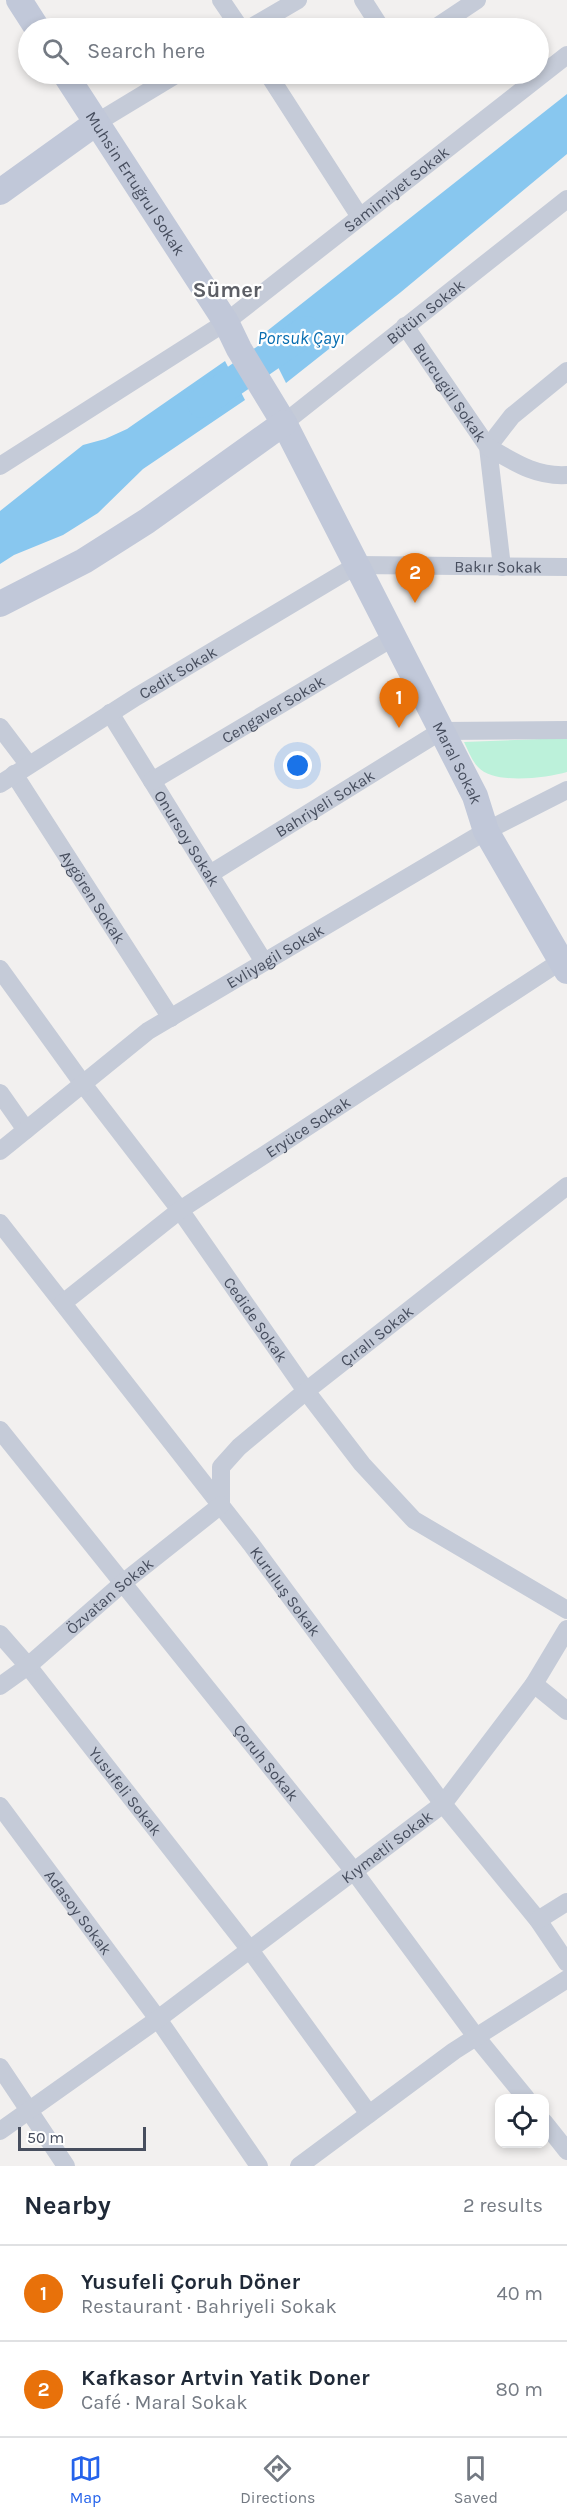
<!DOCTYPE html>
<html lang="en">
<head>
<meta charset="utf-8">
<style>
  :root { --surface:#fff; --page:#f2f2f3; --text:#1f2937; --muted:#747a83; --line:#e0e1e3; --accent:#2563eb }
  body { margin:0; font-family:Karla,sans-serif; background:var(--page); color:var(--text) }
  .controls { position:absolute; right:18px; bottom:18px; display:grid; overflow:hidden; border-radius:12px; box-shadow:0 3px 9px #0003 }
  .controls button { width:54px; height:54px; display:grid; place-items:center; padding:0; border:0; border-bottom:2px solid var(--line); background:var(--surface); color:var(--text); font:30px sans-serif }
  .scale { position:absolute; left:18px; bottom:15px; width:128px; box-sizing:border-box; padding-left:6px; border:3px solid #474e5e; border-top:0; font-size:16px; line-height:21px; white-space:nowrap; color:#474e5e; -webkit-text-stroke:4px #fff; paint-order:stroke }
  .you { position:absolute; left:298px; top:766px; width:21px; height:21px; margin:-15px; border:4px solid #fff; border-radius:50%; background:#1a73e8; box-shadow:0 0 0 9px #1a73e833 }
  .badge { display:grid; place-items:center; width:39px; height:39px; border-radius:50%; background:var(--accent); color:#fff; font-size:20px; font-weight:700 }
  .pin { position:absolute; translate:-50% -50px; filter:drop-shadow(0 2px 3px #0008) }
  .pin::after { content:''; position:absolute; top:32px; width:21px; height:18px; background:inherit; clip-path:polygon(0 0,100% 0,50% 100%) }
  .list { margin:0; padding:0; list-style:none }
  h2 { display:flex; justify-content:space-between; align-items:center; height:78px; margin:0; padding:0 24px; font-size:26px }
  h2 small { font-size:20px; font-weight:400; color:var(--muted) }
  .list li { display:grid; grid-template-columns:39px 1fr auto; gap:18px; align-items:center; box-sizing:border-box; height:96px; padding:0 24px; border-top:2px solid var(--line) }
  .list b { display:block; font-size:22px; white-space:nowrap }
  .list p { margin:0; font-size:20px; white-space:nowrap; color:var(--muted) }
  .list em { font-size:20px; font-style:normal; color:var(--muted) }
  .icon { flex:none; width:33px; height:33px; fill:none; stroke:currentColor; stroke-width:2; stroke-linecap:round; stroke-linejoin:round }
  .map { position:relative; flex:none; width:567px; height:2166px; overflow:hidden }
  .search { position:absolute; background:var(--surface); box-shadow:0 3px 9px #0003; left:18px; right:18px; top:18px; height:66px; display:flex; align-items:center; gap:15px; box-sizing:border-box; padding:0 21px; border-radius:33px; color:var(--muted); font-size:22px }
  .sheet { height:270px; background:var(--surface) }
  nav { display:flex; justify-content:space-around; align-items:center; box-sizing:border-box; height:84px; border-top:2px solid var(--line); background:var(--surface); font-size:16px; color:var(--muted) }
  nav a { display:grid; justify-items:center; gap:3px }
  nav .on { color:var(--accent) }
  .map>svg:first-child { display:block }
  .green { fill:#bcf1da }
  .water { fill:#88c7ef }
  .lines { fill:none; stroke-linecap:round; stroke-linejoin:round }
  .river { stroke:#88c7ef; stroke-width:30 }
  .street { stroke:#c5cbd8; stroke-width:18 }
  .secondary { stroke:#c1c8d9; stroke-width:26 }
  .labels { text-anchor:middle; dominant-baseline:central; stroke-width:4.5; stroke-linejoin:round; paint-order:stroke }
  .street-label { font-size:16px; fill:#474e5e; stroke:#fff }
  .water-label { font-size:18px; font-style:italic; fill:#076db0; stroke:#fff }
  .district-label { font-size:22px; font-weight:bold; fill:#5c5e65; stroke:#fff }
</style>
</head>
<body>
<div class="map">
<svg width="567" height="2166" viewBox="0 0 567 2166">
  <rect width="100%" height="100%" fill="#f2f0ef"/>
  <!-- green -->
  <path class="green" d="M567 738V772C546 778 494 785 478 767 472 761 468 750 464 742Z"/>
  <!-- water -->
  <path class="water" d="M567 94V154L401 292 286 383 262 335Z
    M225 361 245 400 143 469 98 513 63 535 14 555 0 564V511L83 445 105 439 127 429Z"/>
  <g class="lines">
    <!-- river -->
    <path class="river" d="M202 403 306 331"/>
    <!-- street -->
    <g class="street">
      <path d="M221 0 240 28"/>
      <path d="M363 0 381 28"/>
      <path d="M250 28 298 0"/>
      <path d="M435 28 477 0"/>
      <path d="M268 74 360 217"/>
      <path d="M96 123 177 74"/>
      <path id="s1" d="M405 326 488 447 502 567"/>
      <path id="s2" d="M284 423 567 199"/>
      <path d="M488 447 512 416 567 371"/>
      <path d="M488 447C514 462 536 477 567 475"/>
      <path id="s3" d="M0 466 226 322 567 55"/>
      <path id="s4" d="M110 713 264 962"/>
      <path d="M0 727 28 764"/>
      <path id="s5" d="M14 774 171 1018"/>
      <path id="s6" d="M152 781 394 637"/>
      <path id="s7" d="M0 784 136 697 357 565 567 567"/>
      <path id="s8" d="M210 874 441 731 567 730"/>
      <path id="s9" d="M0 969 83 1084 180 1210 306 1391 362 1464 414 1520 567 1610"/>
      <path d="M0 1093 26 1130"/>
      <path id="s10" d="M0 1151 148 1031 486 831 567 790"/>
      <path id="s11" d="M0 1223 251 1544 443 1804 538 1920 567 1963"/>
      <path id="s12" d="M63 1303 180 1210 561 961"/>
      <path id="s13" d="M0 1430 353 1870 477 2038 526 2098"/>
      <path id="s14" d="M221 1505V1467L239 1447 306 1391 567 1186"/>
      <path id="s15" d="M0 1634 28 1666 250 1950 369 2114"/>
      <path d="M534 1684 567 1711"/>
      <path id="s16" d="M0 1686 28 1666 124 1582 221 1505"/>
      <path id="s17" d="M0 1806 158 2019 259 2166"/>
      <path d="M538 1920 567 1902"/>
      <path d="M0 2067 66 2166"/>
      <path d="M544 2122 567 2151"/>
      <path id="s18" d="M0 2131 158 2019 443 1804 534 1684 567 1629"/>
      <path d="M299 2166 454 2051 567 1979"/>
    </g>
    <!-- secondary -->
    <g class="secondary">
      <path d="M19 0 37 28"/>
      <path id="s19" d="M65 74 226 322 239 349 284 423 475 796 486 831 567 971"/>
      <path d="M0 192 96 123"/>
      <path d="M0 604 84 561 147 521 284 423"/>
    </g>
  </g>
  <g class="labels">
    <!-- street labels -->
    <g class="street-label">
      <text stroke="none"><textPath href="#s19" startOffset="130">Muhsin Ertuğrul Sokak</textPath></text>
      <text stroke="none"><textPath href="#s3" startOffset="484">Samimiyet Sokak</textPath></text>
      <text stroke="none"><textPath href="#s2" startOffset="180">Bütün Sokak</textPath></text>
      <text stroke="none"><textPath href="#s1" startOffset="80">Burcugül Sokak</textPath></text>
      <text stroke="none"><textPath href="#s7" startOffset="560">Bakır Sokak</textPath></text>
      <text stroke="none"><textPath href="#s7" startOffset="210">Cedit Sokak</textPath></text>
      <text stroke="none"><textPath href="#s6" startOffset="141">Cengaver Sokak</textPath></text>
      <text stroke="none"><textPath href="#s19" startOffset="794">Maral Sokak</textPath></text>
      <text stroke="none"><textPath href="#s8" startOffset="135">Bahriyeli Sokak</textPath></text>
      <text stroke="none"><textPath href="#s4" startOffset="147">Onursoy Sokak</textPath></text>
      <text stroke="none"><textPath href="#s5" startOffset="146">Aygören Sokak</textPath></text>
      <text stroke="none"><textPath href="#s10" startOffset="338">Evliyagil Sokak</textPath></text>
      <text stroke="none"><textPath href="#s12" startOffset="302">Eryüce Sokak</textPath></text>
      <text stroke="none"><textPath href="#s9" startOffset="434">Cedide Sokak</textPath></text>
      <text stroke="none"><textPath href="#s14" startOffset="242">Çıralı Sokak</textPath></text>
      <text stroke="none"><textPath href="#s11" startOffset="466">Kuruluş Sokak</textPath></text>
      <text stroke="none"><textPath href="#s16" startOffset="142">Özvatan Sokak</textPath></text>
      <text stroke="none"><textPath href="#s13" startOffset="426">Çoruh Sokak</textPath></text>
      <text stroke="none"><textPath href="#s15" startOffset="201">Yusufeli Sokak</textPath></text>
      <text stroke="none"><textPath href="#s18" startOffset="480">Kıymetli Sokak</textPath></text>
      <text stroke="none"><textPath href="#s17" startOffset="132">Adasoy Sokak</textPath></text>
    </g>
    <!-- water labels -->
    <g class="water-label">
      <text x="301" y="338">Porsuk Çayı</text>
    </g>
    <!-- district labels -->
    <g class="district-label">
      <text x="227" y="290">Sümer</text>
    </g>
  </g>
</svg>
<div class="controls">
<button><svg class="icon" aria-label="locate" viewBox="0 0 24 24"><circle cx="12" cy="12" r="6"/><path d="M12 2v4M12 18v4M2 12h4M18 12h4"/></svg></button>
</div>
<div class="scale">50 m</div>
<div class="you"></div>
<div class="pin badge" style="left:399px;top:728px;background:#e8710a">1</div>
<div class="pin badge" style="left:415px;top:603px;background:#e8710a">2</div>
<div class="search"><svg class="icon" aria-label="search" viewBox="0 0 24 24"><circle cx="10" cy="10" r="6"/><path d="M15 15l6 6"/></svg>Search here</div>
</div>
<section class="sheet">
<h2>Nearby<small>2 results</small></h2>
<ul class="list">
<li><span class="badge" style="background:#e8710a">1</span><div><b>Yusufeli Çoruh Döner</b><p>Restaurant · Bahriyeli Sokak</p></div><em>40 m</em></li>
<li><span class="badge" style="background:#e8710a">2</span><div><b>Kafkasor Artvin Yatik Doner</b><p>Café · Maral Sokak</p></div><em>80 m</em></li>
</ul>
</section>
<nav>
<a class="on"><svg class="icon" aria-label="map" viewBox="0 0 24 24"><path d="M3 6l6-2 6 2 6-2v14l-6 2-6-2-6 2zM9 4v14M15 6v14"/></svg>Map</a>
<a><svg class="icon" aria-label="directions" viewBox="0 0 24 24"><path d="M12 3l9 9-9 9-9-9zM9 14v-3h6M13 9l2 2-2 2"/></svg>Directions</a>
<a><svg class="icon" aria-label="saved" viewBox="0 0 24 24"><path d="M7 4h10v16l-5-4-5 4z"/></svg>Saved</a>
</nav>
</body>
</html>
